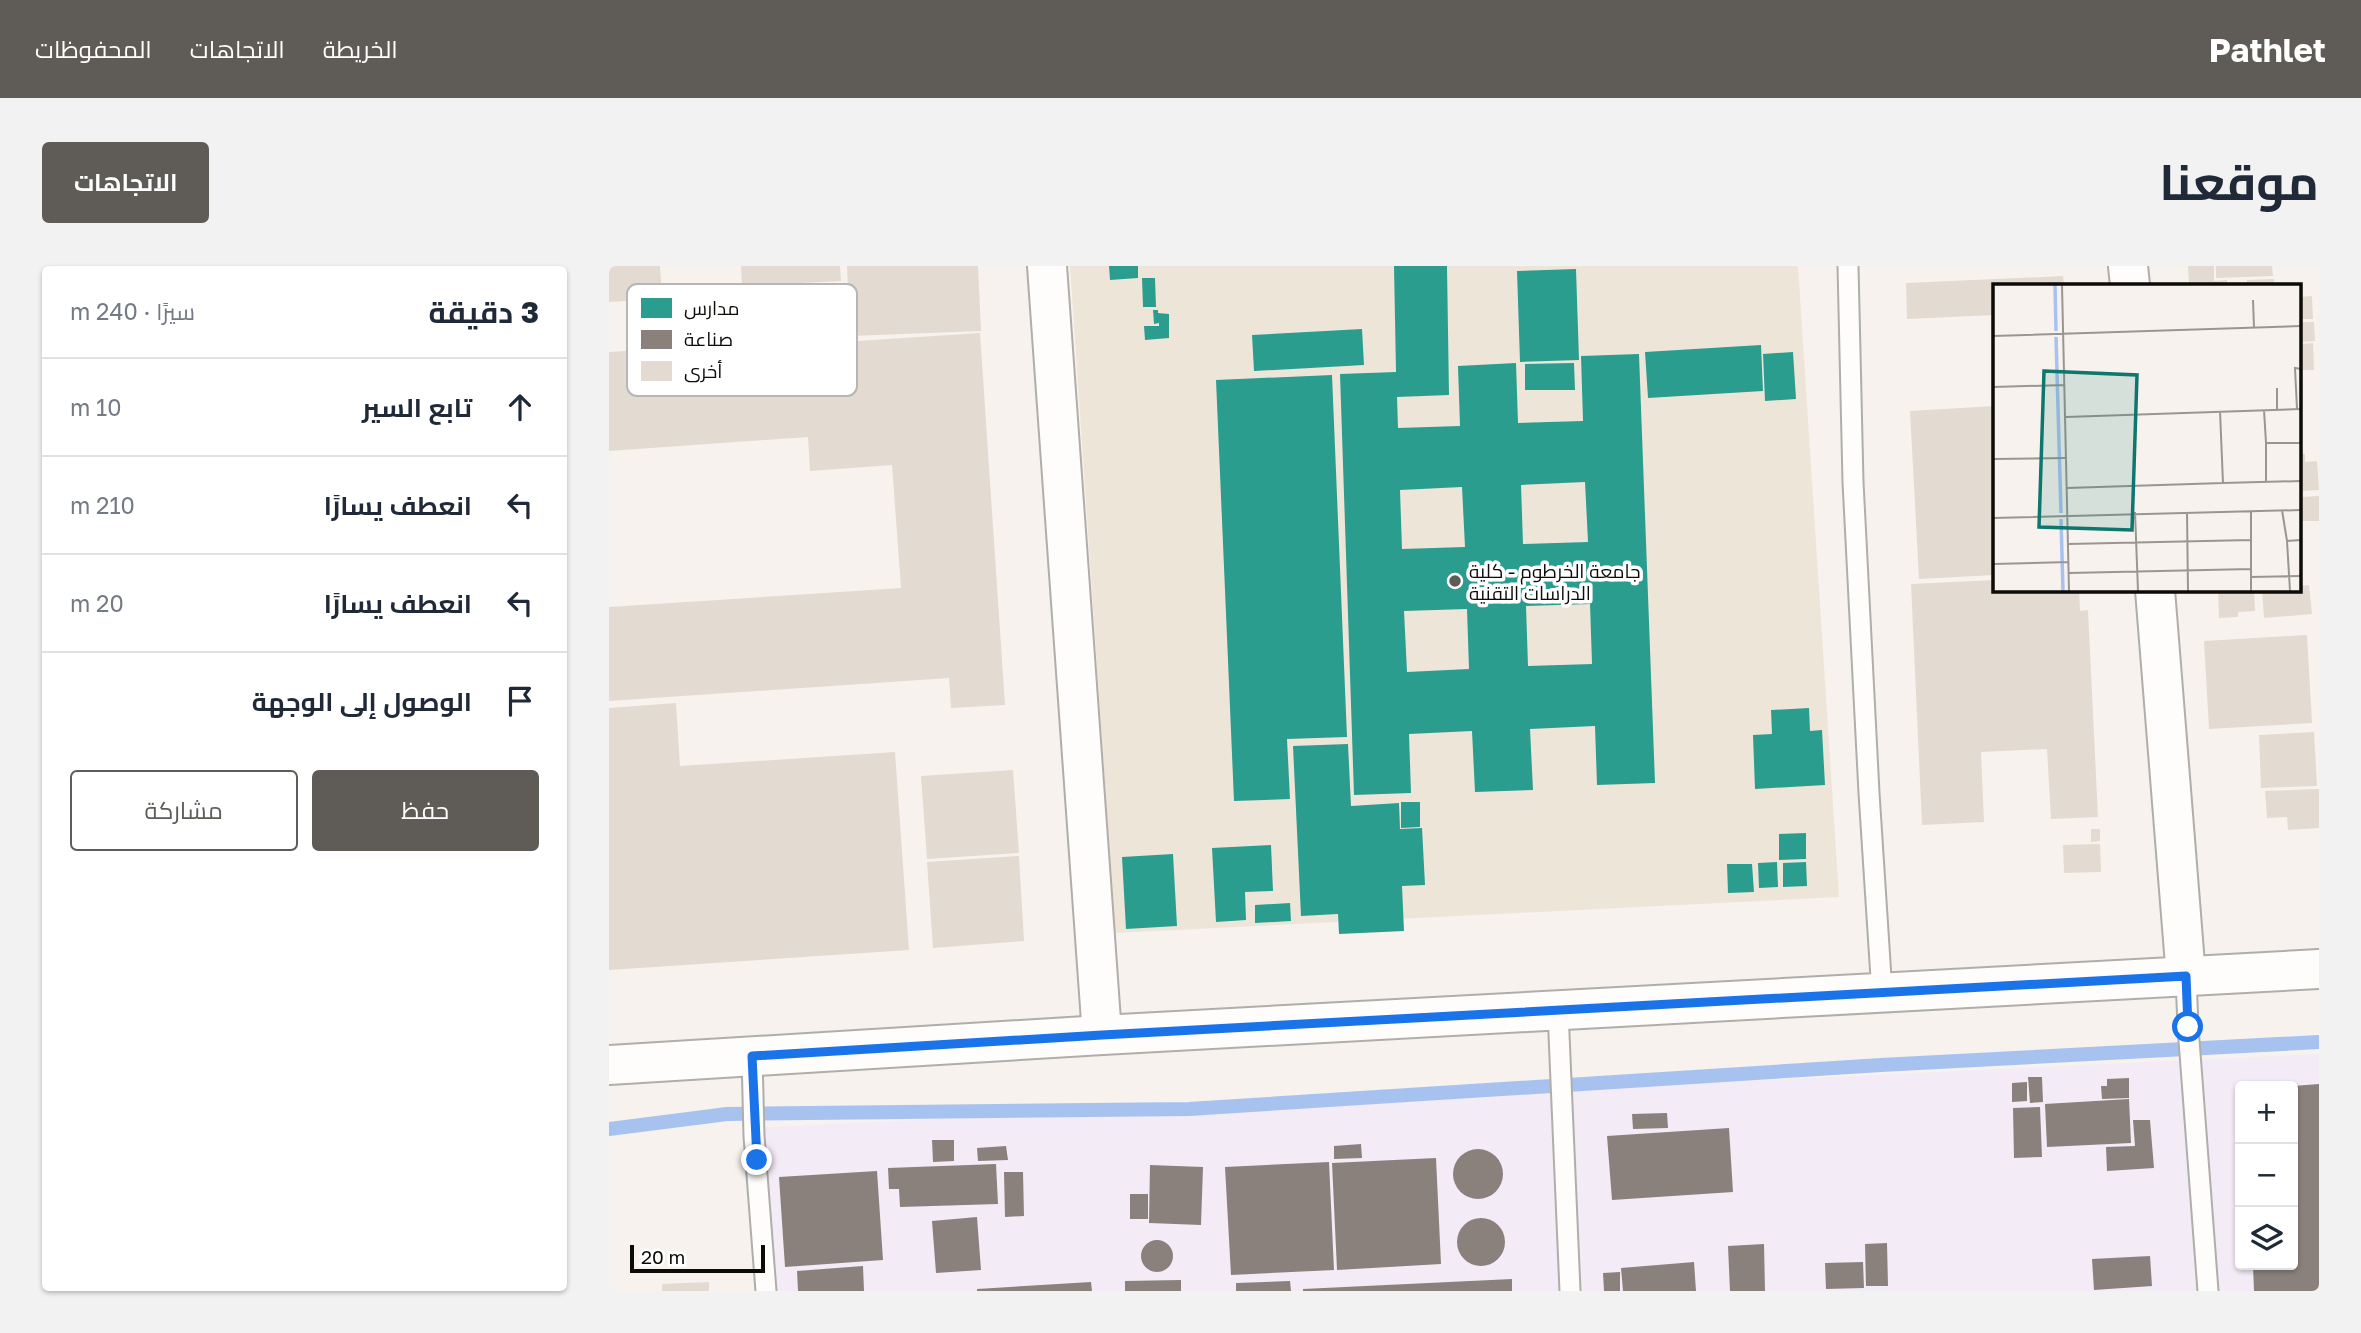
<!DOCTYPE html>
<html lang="ar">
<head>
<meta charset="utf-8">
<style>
  :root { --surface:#fff; --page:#f2f2f3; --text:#1f2937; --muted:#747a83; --line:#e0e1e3; --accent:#5f5c58 }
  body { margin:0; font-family:"Golos Text",Cairo,sans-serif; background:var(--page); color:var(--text); direction:rtl }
  .controls { position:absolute; right:21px; bottom:21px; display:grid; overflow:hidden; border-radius:7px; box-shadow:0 2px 5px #0004 }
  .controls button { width:63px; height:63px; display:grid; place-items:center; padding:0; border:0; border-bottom:2px solid var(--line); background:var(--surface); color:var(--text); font:35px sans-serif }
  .scale { position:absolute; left:21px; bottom:18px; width:135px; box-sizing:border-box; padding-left:7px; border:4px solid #0d0b08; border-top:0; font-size:19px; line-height:24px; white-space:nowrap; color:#0d0b08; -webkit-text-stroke:5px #fff; paint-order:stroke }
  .stop { position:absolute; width:21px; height:21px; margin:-16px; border:5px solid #1a73e8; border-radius:50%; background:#fff }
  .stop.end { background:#1a73e8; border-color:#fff; box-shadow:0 2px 7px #0008 }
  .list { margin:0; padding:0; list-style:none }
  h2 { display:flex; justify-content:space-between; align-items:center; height:91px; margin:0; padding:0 28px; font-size:30px }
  h2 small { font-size:23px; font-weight:400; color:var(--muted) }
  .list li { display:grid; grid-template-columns:46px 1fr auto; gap:21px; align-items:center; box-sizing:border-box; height:98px; padding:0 28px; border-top:2px solid var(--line) }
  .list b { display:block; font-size:26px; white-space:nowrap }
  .list em { font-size:23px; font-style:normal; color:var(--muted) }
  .actions { display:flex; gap:14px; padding:21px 28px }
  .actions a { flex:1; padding:16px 0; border:2px solid var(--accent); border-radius:7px; text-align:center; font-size:24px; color:var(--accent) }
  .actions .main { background:var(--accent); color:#fff }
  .icon { flex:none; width:38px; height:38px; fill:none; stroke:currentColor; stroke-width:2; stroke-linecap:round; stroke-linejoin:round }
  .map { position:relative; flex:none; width:1710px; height:1025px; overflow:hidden; direction:ltr; border-radius:7px }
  header { display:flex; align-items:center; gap:42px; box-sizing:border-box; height:98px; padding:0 35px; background:var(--accent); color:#fff }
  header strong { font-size:33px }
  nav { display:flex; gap:38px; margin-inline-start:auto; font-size:24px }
  .intro { display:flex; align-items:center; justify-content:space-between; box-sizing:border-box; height:168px; padding:0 42px }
  h1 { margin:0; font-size:49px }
  .button { padding:18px 32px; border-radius:7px; background:var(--accent); color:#fff; font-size:24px; font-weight:700 }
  main { display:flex; gap:42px; padding:0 42px }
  aside { flex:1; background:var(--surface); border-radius:7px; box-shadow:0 2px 5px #0004 }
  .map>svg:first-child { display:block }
  .built { fill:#eee5d9 }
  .industrial { fill:#f3ebf5; fill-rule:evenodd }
  .schools { fill:#2a9d8f; fill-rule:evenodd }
  .industry { fill:#8a817c }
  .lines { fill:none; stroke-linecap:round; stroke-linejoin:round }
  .stream { stroke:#a8c2f0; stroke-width:14 }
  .building { fill:#e3dbd1 }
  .lane-casing { stroke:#b1ada9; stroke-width:23 }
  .street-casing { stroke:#b1ada9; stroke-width:42 }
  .secondary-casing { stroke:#b1ada9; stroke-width:42 }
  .lane { stroke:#fefdfc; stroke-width:19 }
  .street { stroke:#fefdfc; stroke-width:38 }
  .secondary { stroke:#fefdfc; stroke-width:38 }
  .route { stroke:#1a73e8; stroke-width:9 }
  .poi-dot { fill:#5f5c58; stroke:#fff; stroke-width:2.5 }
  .labels { text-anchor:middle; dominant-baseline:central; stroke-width:7; stroke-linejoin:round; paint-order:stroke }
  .poi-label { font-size:19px; fill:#0d0b08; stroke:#fff; text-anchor:start }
  .inset-river { fill:none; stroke:#a8c2f0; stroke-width:3.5 }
  .inset-road { fill:none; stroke:#999691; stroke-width:2 }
  .view { fill:#0f766e; fill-opacity:0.15; stroke:#0f766e; stroke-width:3.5 }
  .inset-edge { fill:none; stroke:#0d0b08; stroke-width:3.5 }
  .key { fill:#fff; stroke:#b6b6b5; stroke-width:2 }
  .key-label { font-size:19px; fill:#0d0b08 }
</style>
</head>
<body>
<header>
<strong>Pathlet</strong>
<nav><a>الخريطة</a><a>الاتجاهات</a><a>المحفوظات</a></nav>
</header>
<div class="intro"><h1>موقعنا</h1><a class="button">الاتجاهات</a></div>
<main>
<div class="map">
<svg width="1710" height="1025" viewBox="0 0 1710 1025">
  <rect width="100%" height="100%" fill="#f7f2ed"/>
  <!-- built -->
  <path class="built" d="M461 0H1189L1230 631 506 667Z"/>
  <!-- industrial -->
  <path class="industrial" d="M1710 788V1025H151L141 862ZM1631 820H1684V999H1631Z"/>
  <!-- schools -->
  <path class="schools" d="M500 0H529V12L501 14Z
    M785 0H838L840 129 788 131 789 162 851 160 849 100 907 97 909 157 974 155 972 90 1030 88 1046 517 988 519 986 460 921 463 924 524 866 526 863 465 800 468 802 527 745 529 731 108 787 106ZM976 216 979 276 914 278 912 219ZM853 221 856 281 793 283 791 224ZM981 338 983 398 919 400 917 340ZM858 343 860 403 798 406 795 345Z
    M967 3 970 94 911 96 908 5Z
    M533 12H546L547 41H534Z
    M544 44H549V47L560 48V72L536 74 535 60H550V57L545 58Z
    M753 63 755 99 645 105 643 69Z
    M1152 79 1154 125 1039 132 1036 86Z
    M1184 86 1187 133 1156 135 1154 88Z
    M965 97 966 124H916V98Z
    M723 109 738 471 678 473 681 533 625 535 607 114Z
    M1200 442 1201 465 1213 464 1216 519 1146 523 1144 469 1163 468 1162 444Z
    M739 478 742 540 790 537 791 563 813 562 816 619 793 620 795 665 730 668 729 648 692 650 684 480Z
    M792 536H811V561L792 562Z
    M1197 567V593L1170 594V568Z
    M662 579 664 625 636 626 637 654 607 656 603 582Z
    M564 588 568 660 517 663 513 591Z
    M1168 596 1169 621 1150 622 1149 597Z
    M1197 596 1198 620 1174 621V597Z
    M1118 598H1143L1145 626 1119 627Z
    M681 637 682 655 646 657V639Z"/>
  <!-- industry -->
  <path class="industry" d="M1419 811H1433L1434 836 1421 837Z
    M1520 812V832L1493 833 1492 820H1498V813Z
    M1418 816V835L1403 836V817Z
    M1710 818V1025H1645L1644 999H1684V820Z
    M1520 833 1522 877 1438 881 1436 838Z
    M1431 841 1433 891 1405 892 1404 842Z
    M1058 847 1059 862 1024 863 1023 848Z
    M1524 854H1541L1545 902 1498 905 1497 881 1526 880Z
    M1120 862 1124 926 1003 934 998 870Z
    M323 874H345V895L324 896Z
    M752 878 753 892 725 893V880Z
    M397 880 399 894 369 895 368 882Z
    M844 908a25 25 0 1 1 50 0a25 25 0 1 1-50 0Z
    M827 892 832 998 728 1004 723 897Z
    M720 896 725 1004 622 1009 616 901Z
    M387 898 389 938 291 941 290 923H280L279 902Z
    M541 899 594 901 592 959 540 957Z
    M268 905 274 994 176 1001 170 911Z
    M395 906H414L415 950 396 951Z
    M521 928H539V953H521Z
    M368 951 372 1004 327 1007 323 955Z
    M848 976a24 24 0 1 1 48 0a24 24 0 1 1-48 0Z
    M532 990a16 16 0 1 1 32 0a16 16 0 1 1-32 0Z
    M1278 977 1279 1020H1257L1256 978Z
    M1155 978 1156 1025H1121L1119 980Z
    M1541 990 1543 1020 1485 1024 1483 993Z
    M1085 996 1087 1025H1014L1012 1002Z
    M1254 996 1255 1022 1217 1023 1216 997Z
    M254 1000 255 1025H189L188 1005Z
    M1011 1006V1025H995L994 1007Z
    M903 1013V1025H694V1023Z
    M572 1014V1025H516V1015Z
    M681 1015 682 1025H627V1017Z
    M482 1016 483 1025H368V1023Z"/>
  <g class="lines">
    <!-- stream -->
    <path class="stream" d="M0 863 118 848 580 843 1272 799 1710 776"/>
  </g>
  <!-- building -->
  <path class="building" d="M0 0H51L53 33 0 36Z
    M132 0H231L232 15 133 20Z
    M238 0H369L372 65 241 70Z
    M1579 0H1605V15L1618 14V19H1580Z
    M1607 0H1663L1664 10 1607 12Z
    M1454 10 1455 19H1386V49L1298 53 1297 17Z
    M1665 13V19H1638V14Z
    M228 21 233 76 371 67 396 439 342 442 340 412 0 435V341L292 322 283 199 201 205 199 171 0 185V86L99 80 96 30Z
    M1703 30 1704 53H1691V31Z
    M1691 56H1705L1706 75 1691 76Z
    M1704 77 1705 104H1691V78Z
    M1386 140V309L1310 313 1301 145Z
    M1691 188H1696V196L1708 195 1710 224 1691 225Z
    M1710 230V255H1691V231Z
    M1386 314V324H1470L1471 345 1479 344 1489 551 1442 553 1438 483 1372 486 1375 556 1313 559 1302 318Z
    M1700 319 1703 348 1655 352 1653 324H1691V320Z
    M1609 324H1645L1646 345 1629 346V351L1610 352Z
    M1698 369 1703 457 1600 463 1595 375Z
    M67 437 71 500 286 486 300 684 0 704V442Z
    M1705 466 1708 520 1652 522 1650 469Z
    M404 504 410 587 318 593 312 510Z
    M1710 523V562L1679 564 1678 551 1658 552 1656 525Z
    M1482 563H1491V575L1482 576Z
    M1491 578 1492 606 1455 607 1454 579Z
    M410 590 415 675 324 682 318 596Z
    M100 1016V1025H53V1018Z"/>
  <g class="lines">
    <defs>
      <path id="lane" d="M1239 0 1244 216 1260 527 1273 727
        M1577 711 1579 761 1599 1025
        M949 745 961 1025
        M143 790 145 870 157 1025"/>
      <path id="street" d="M438 0 493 769
        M1519 0 1521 19
        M1546 324 1577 711"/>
      <path id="secondary" d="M0 799 493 769 1710 703"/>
    </defs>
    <!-- lane casing -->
    <use href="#lane" class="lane-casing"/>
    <!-- street casing -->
    <use href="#street" class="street-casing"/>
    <!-- secondary casing -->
    <use href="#secondary" class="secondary-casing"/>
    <!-- lane -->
    <use href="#lane" class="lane"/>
    <!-- street -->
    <use href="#street" class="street"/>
    <!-- secondary -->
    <use href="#secondary" class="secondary"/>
  </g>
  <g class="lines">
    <!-- route -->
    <path class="route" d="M148 894 143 790 493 769 1577 710 1579 761"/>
  </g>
  <!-- markers -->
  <circle class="poi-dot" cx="846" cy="315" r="7"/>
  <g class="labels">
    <!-- poi labels -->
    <g class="poi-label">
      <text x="860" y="304">جامعة الخرطوم - كلية<tspan x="860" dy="22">الدراسات التقنية</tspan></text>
    </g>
  </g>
  <!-- overview -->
  <g transform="translate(1384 18)">
    <rect width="308" height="308" fill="#f7f2ed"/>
    <path class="inset-river" d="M62 1 63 47M63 53 68 229M68 235 70 307"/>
    <path class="inset-road" d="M69 1 76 307M260 16 261 43M0 52 308 42M0 103 72 101M284 104V126M304 125 302 84 308 85M271 126 273 159M227 127 230 199 308 197M73 133 308 125M0 175 74 174M273 198V159H308M74 204 230 199M289 226 294 257M258 227V307M142 228 145 307M194 228 195 307M0 234 308 226M75 260 258 256M0 280 76 278M76 289 258 285M258 293 308 292M297 307 294 257 308 256"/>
    <path class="view" d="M51 87 144 91 139 246 46 243Z"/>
    <rect width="308" height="308" class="inset-edge"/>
  </g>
  <!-- legend -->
  <rect x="18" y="18" width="230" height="112" rx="10" class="key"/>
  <rect x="32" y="32" width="31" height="20" fill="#2a9d8f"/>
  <rect x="32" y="64" width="31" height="19" fill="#8a817c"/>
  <rect x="32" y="95" width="31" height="20" fill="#e3dbd1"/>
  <g class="key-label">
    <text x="75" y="49">مدارس</text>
    <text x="75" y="80">صناعة</text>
    <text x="75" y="112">أخرى</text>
  </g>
</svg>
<div class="controls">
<button>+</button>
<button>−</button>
<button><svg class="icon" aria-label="layers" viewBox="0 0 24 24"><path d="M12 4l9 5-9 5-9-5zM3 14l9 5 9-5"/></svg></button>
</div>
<div class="scale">20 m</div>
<div class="stop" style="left:1579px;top:761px"></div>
<div class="stop end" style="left:148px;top:894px"></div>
</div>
<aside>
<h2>3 دقيقة<small>سيرًا · 240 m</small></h2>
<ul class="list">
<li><svg class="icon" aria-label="ahead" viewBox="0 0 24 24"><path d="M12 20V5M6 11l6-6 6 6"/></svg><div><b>تابع السير</b></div><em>10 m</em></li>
<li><svg class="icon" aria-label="left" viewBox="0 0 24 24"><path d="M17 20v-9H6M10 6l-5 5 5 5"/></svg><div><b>انعطف يسارًا</b></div><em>210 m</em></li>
<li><svg class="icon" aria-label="left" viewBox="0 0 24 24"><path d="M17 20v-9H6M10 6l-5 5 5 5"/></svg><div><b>انعطف يسارًا</b></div><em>20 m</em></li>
<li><svg class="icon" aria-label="arrive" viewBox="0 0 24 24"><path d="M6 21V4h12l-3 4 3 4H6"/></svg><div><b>الوصول إلى الوجهة</b></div></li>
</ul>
<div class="actions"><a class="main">حفظ</a><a>مشاركة</a></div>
</aside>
</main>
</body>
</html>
